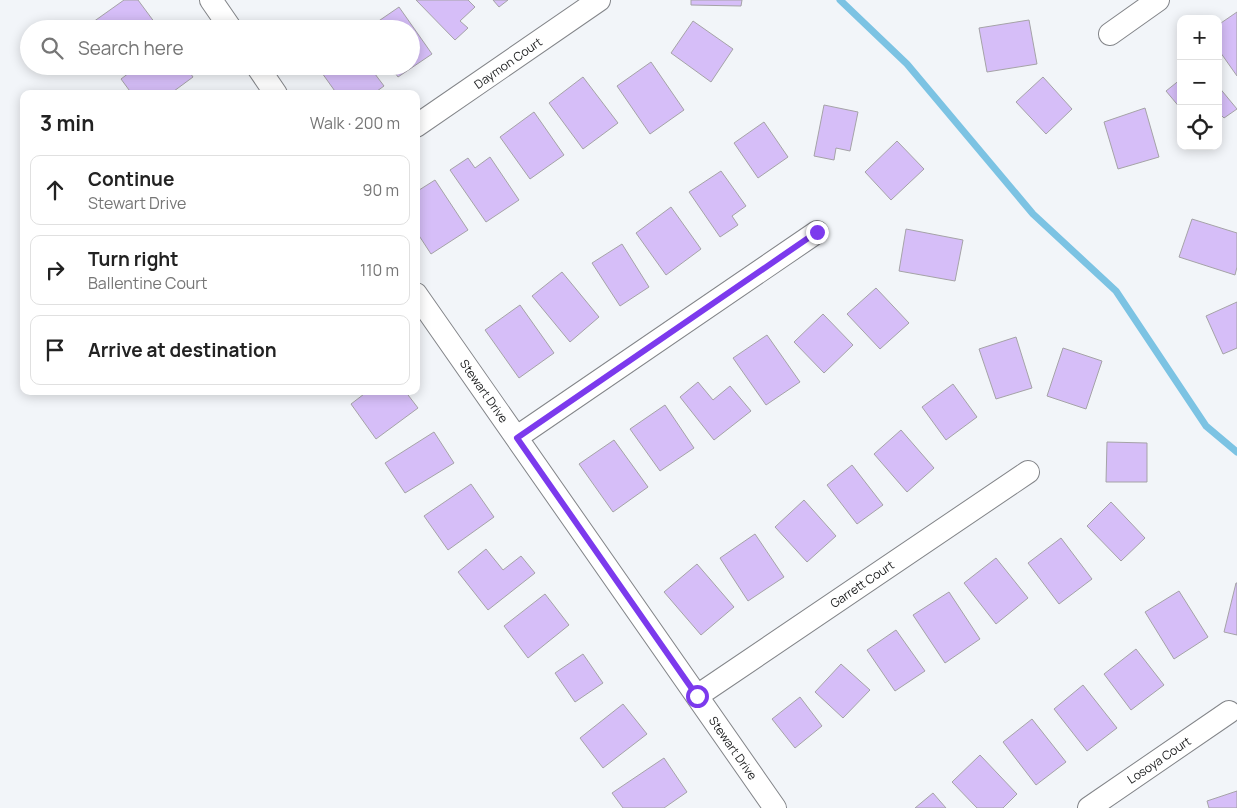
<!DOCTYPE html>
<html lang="en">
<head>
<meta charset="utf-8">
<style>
  :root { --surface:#fff; --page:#f6f6f6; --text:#222; --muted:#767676; --line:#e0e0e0 }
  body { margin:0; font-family:Manrope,sans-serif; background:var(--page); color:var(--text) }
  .controls { position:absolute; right:15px; top:15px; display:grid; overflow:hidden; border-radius:10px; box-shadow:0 2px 12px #0003 }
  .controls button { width:45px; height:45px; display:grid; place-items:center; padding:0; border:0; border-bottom:1px solid var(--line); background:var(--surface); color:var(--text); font:25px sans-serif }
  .stop { position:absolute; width:15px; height:15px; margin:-11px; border:4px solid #7c3aed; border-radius:50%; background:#fff }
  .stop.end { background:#7c3aed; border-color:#fff; box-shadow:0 1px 5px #0008 }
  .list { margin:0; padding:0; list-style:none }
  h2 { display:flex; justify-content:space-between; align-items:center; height:65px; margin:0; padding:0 20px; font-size:21px }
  h2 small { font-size:16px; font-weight:400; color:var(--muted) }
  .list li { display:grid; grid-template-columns:32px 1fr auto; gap:15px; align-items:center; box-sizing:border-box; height:70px; margin:0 10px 10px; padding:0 10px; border:1px solid var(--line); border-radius:10px }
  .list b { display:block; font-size:19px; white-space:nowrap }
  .list p { margin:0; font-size:16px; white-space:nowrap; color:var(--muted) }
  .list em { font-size:16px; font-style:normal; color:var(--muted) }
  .icon { flex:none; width:28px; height:28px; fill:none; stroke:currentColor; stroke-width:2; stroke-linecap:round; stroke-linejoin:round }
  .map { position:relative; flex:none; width:1237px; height:808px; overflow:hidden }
  .search { position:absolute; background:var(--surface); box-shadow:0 2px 12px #0003; left:20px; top:20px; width:400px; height:55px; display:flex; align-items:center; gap:12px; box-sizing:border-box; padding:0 18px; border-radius:28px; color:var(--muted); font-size:19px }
  .panel { position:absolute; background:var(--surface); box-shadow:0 2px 12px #0003; left:20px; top:90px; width:400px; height:305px; border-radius:10px }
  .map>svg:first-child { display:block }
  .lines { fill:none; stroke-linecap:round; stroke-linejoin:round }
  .stream { stroke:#7cc3e3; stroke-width:7 }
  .building { fill:#d6bef8; stroke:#a5a3a7 }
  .minor-casing { stroke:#838589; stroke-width:24 }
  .minor { stroke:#fff; stroke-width:22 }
  .route { stroke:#7c3aed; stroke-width:6 }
  .labels { text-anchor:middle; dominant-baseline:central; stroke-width:4; stroke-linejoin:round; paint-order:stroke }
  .street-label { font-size:12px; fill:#212223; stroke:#fff }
</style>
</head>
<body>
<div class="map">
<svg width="1237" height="808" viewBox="0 0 1237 808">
  <rect width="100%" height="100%" fill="#f2f5f9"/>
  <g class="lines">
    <!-- stream -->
    <path class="stream" d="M840 0 907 64 1033 214 1116 291 1206 426 1237 452"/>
  </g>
  <!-- building -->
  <path class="building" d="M124 0H138L158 27 156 29H88L86 27Z
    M416 0H468L475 7 460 21 468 28 455 40Z
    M493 0H508L499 7Z
    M691 0H742L741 6 691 5Z
    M399 7 432 54 398 77 390 66H411V29H367Z
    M1237 12V76L1218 49V25Z
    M1029 20 1037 64 987 72 979 28Z
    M693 21 733 49 711 82 671 53Z
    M651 62 684 110 650 134 617 86Z
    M138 66H185L193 77 170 94H132L121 79Z
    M317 66H369L384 86 373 94H337Z
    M583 77 618 123 583 149 549 103Z
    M1043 77 1072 109 1046 134 1016 102Z
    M1181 79V109L1166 91Z
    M1218 86 1237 109 1224 118 1218 112Z
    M824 105 858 112 850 151 836 148 834 160 814 156Z
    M1145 108 1159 157 1118 169 1104 122Z
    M534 112 564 155 530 179 500 137Z
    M764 122 788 157 758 178 734 143Z
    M897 141 924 169 891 200 865 172Z
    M490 157 519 200 486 222 450 170 468 158 475 168Z
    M721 171 746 206 732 216 738 225 720 237 689 192Z
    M435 180 468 230 431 254 416 231V192Z
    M671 207 701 249 666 275 636 233Z
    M1192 219 1237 233V267L1235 275 1179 257Z
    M906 229 963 240 955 281 899 271Z
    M622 244 649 287 620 306 592 263Z
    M562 272 599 317 570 342 532 296Z
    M876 288 909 323 880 349 847 314Z
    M1237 302V348L1223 354 1206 316Z
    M520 305 554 353 519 378 485 330Z
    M823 314 853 345 824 373 794 342Z
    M767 335 800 382 766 405 733 358Z
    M1016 337 1032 388 996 399 979 349Z
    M1063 348 1102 361 1086 409 1047 396Z
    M698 382 713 400 730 386 751 411 714 440 680 397Z
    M953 384 977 417 946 440 922 407Z
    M368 391H405L418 408 376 439 351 404Z
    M665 405 694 448 660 471 630 429Z
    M901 430 934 468 907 492 874 454Z
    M434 432 454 463 405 493 385 463Z
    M614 440 648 487 613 512 579 464Z
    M1107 442 1147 443V482H1106Z
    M852 465 883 505 857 524 827 485Z
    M471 484 494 517 448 550 424 516Z
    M804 500 836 536 807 562 775 527Z
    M1111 502 1145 538 1121 561 1087 526Z
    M755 534 784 577 748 601 720 558Z
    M1061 538 1092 579 1059 604 1028 563Z
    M486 549 503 570 521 556 535 573 488 610 458 572Z
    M996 558 1028 598 996 624 964 583Z
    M697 564 734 607 701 635 664 592Z
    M1236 583H1237V635L1224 632Z
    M1179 591 1208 637 1174 659 1145 612Z
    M949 592 980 639 945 663 913 615Z
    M545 594 569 625 528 658 504 626Z
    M896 630 925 671 895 691 867 650Z
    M1136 649 1164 685 1131 710 1104 674Z
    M583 654 603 683 575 702 555 673Z
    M841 664 870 690 843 718 815 692Z
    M1083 685 1117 728 1087 751 1054 709Z
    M800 697 822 726 795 748 772 719Z
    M623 704 647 734 603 768 580 738Z
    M1032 719 1066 762 1036 785 1003 742Z
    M980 755 1017 794 1003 808H977L952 782Z
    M664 758 687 792 664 808H623L612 793Z
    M1237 791V808H1209L1207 801Z
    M933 793 946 808H915Z"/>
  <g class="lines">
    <defs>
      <path id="minor" d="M211 0 231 29
        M1110 34 1158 0
        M257 66 276 94
        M416 126 599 0
        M416 294 775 808
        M517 437 817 232
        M697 696 1028 472
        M1089 808 1229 712"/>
    </defs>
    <!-- minor casing -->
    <use href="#minor" class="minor-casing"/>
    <!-- minor -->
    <use href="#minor" class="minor"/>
  </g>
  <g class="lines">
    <!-- route -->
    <path class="route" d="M697 696 517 438 817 232"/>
  </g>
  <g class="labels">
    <!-- street labels -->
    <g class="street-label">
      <text transform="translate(508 63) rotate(-35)">Daymon Court</text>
      <text transform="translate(484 391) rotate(55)">Stewart Drive</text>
      <text transform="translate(862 584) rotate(-34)">Garrett Court</text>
      <text transform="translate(733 748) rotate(55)">Stewart Drive</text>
      <text transform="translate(1159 760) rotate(-34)">Losoya Court</text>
    </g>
  </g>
</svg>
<div class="controls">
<button>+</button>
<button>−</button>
<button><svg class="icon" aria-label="locate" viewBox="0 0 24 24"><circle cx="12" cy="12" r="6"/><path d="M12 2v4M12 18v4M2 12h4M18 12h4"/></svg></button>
</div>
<div class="stop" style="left:697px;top:696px"></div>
<div class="stop end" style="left:817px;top:232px"></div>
<div class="search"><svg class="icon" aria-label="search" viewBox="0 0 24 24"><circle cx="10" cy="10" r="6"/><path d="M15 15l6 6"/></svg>Search here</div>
<section class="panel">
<h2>3 min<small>Walk · 200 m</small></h2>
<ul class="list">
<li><svg class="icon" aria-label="ahead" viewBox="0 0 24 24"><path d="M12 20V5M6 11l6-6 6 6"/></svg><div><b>Continue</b><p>Stewart Drive</p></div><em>90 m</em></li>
<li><svg class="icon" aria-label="right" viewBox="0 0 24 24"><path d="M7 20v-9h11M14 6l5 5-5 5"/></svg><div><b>Turn right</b><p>Ballentine Court</p></div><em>110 m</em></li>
<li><svg class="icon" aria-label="arrive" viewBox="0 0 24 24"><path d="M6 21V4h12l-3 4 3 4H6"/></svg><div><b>Arrive at destination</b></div></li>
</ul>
</section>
</div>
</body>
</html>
